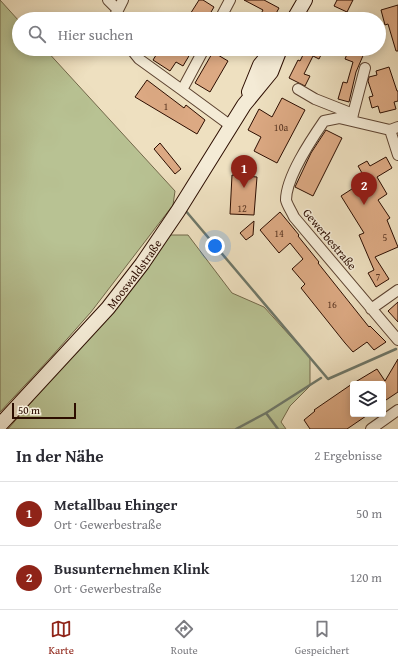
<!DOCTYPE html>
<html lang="de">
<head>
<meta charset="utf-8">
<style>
  :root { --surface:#fff; --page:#f7f7f7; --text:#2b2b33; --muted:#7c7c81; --line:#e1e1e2; --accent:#8f2418 }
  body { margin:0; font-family:"Gentium Book Plus",serif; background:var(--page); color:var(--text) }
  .controls { position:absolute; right:12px; bottom:12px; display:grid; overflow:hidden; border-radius:4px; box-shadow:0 2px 10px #0003 }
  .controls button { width:36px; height:36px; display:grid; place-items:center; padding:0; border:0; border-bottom:1px solid var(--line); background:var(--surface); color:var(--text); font:20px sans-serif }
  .scale { position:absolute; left:12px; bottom:10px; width:64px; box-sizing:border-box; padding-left:4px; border:2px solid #2c0d00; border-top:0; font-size:11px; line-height:14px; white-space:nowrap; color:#2c0d00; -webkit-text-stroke:3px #f4ebd6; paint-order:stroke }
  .you { position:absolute; left:215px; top:246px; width:14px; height:14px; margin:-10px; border:3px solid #fff; border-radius:50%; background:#1a73e8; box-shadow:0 0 0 6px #1a73e833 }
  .badge { display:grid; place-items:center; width:26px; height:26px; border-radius:50%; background:var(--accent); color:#fff; font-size:13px; font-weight:700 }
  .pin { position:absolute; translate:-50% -33px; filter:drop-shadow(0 1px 2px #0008) }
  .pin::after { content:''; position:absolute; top:21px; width:14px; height:12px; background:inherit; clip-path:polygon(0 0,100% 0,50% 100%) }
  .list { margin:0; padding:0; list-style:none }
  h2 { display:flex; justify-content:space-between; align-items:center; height:52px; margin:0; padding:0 16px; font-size:17px }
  h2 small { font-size:13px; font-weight:400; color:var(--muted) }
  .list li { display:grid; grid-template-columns:26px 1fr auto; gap:12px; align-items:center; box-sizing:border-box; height:64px; padding:0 16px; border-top:1px solid var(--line) }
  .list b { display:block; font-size:15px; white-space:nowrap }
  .list p { margin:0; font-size:13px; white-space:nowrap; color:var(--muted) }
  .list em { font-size:13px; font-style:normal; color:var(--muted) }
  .icon { flex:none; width:22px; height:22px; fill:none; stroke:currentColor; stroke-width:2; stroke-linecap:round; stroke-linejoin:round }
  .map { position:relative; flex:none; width:398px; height:429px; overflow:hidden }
  .search { position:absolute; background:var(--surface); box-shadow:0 2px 10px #0003; left:12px; right:12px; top:12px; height:44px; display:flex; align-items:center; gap:10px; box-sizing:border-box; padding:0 14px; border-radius:22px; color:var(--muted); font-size:15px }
  .sheet { height:180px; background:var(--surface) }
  nav { display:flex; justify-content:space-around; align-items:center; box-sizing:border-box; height:56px; border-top:1px solid var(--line); background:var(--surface); font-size:11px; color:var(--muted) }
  nav a { display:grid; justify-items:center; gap:2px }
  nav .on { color:var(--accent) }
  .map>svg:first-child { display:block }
  .green { fill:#b8c293; stroke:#72684a }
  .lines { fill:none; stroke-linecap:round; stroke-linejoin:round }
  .stream { stroke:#6e7768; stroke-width:2.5 }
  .building { fill:#dca983; stroke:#2c0d00 }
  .minor-casing { stroke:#5c4230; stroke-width:12 }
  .secondary-casing { stroke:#2c0d00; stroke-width:16 }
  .minor { stroke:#f4ebd6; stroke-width:10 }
  .secondary { stroke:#f4ebd6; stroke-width:14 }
  .labels { text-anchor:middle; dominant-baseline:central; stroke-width:3; stroke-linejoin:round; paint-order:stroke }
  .number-label { font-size:10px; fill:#583421 }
  .street-label { font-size:12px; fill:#2c0d00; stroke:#f4ebd6 }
</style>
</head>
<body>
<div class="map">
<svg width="398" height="429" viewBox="0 0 398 429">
  <rect width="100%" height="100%" fill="#eee0c0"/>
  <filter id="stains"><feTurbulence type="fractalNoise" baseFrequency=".005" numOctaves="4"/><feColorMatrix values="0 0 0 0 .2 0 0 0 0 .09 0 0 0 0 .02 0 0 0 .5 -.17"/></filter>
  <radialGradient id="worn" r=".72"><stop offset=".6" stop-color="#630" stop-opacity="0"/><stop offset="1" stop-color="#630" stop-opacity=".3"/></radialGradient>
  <!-- green -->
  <path class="green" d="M0 0 19 21V49H45L175 191 173 205 91 312 52 356 0 412Z
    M169 235H188L232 293 264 307 310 358V386L290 406 281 422 286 429H8L59 370Z"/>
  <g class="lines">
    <!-- stream -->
    <path class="stream" d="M185 210 328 379 396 349
      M266 413 278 429
      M236 429 266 413 321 378"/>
  </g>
  <!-- building -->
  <path class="building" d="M199 0H203L214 7 207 19H187Z
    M244 0H264L279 8 273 19H258L263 10Z
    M337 0H353L347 12 334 6Z
    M398 5V51H396L388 24 385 25 381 10Z
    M163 49H193L183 66 176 62 170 71 153 60 158 52 161 53Z
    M300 49H324L319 59 313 56 304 74 310 76 305 86 289 78 298 60 300 61 305 51Z
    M349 49H360L365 51 356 72 349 102 338 99 343 82 347 83 353 62 345 59Z
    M213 52 228 61 210 92 195 83Z
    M389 67 397 91H398V101L394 102 396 109 380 113 378 106 372 108 369 97 373 96 368 81 369 77 377 75 376 71Z
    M147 80 184 108 186 105 205 120 197 134 135 97Z
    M282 98 305 110 277 163 254 151 261 137 248 130 259 109 272 117Z
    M326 130 342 138 313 196 295 187 311 153Z
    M160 143 181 169 175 174 154 149Z
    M386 157 392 168 377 177 387 194 378 200 390 218 387 220 398 247 375 257 389 279 376 287 368 273 374 270 359 235 364 233 341 196 366 180 358 166 367 161 370 166Z
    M232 175 257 177 254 215 230 214Z
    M280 212 299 235 298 236 319 262 318 263 369 327 370 326 386 342 374 350 367 342 353 352 345 343 301 288 305 284 292 269 303 259 290 243 279 253 260 230Z
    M254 221 253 235 246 240 240 233Z
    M398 302V322L388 311Z
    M398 359V392L383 402V384H353V414H369L347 429H310L304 420 315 411 314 410 352 384 377 369 385 381Z"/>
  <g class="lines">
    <defs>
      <path id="minor" d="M108 0 118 10 113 19
        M118 10 123 0
        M220 19 230 0
        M131 49 139 59 182 90
        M204 49 182 90 231 126
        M298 89 315 99 353 114
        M352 120 353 114 365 68
        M398 127 390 130 339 118 324 121C311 140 286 177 286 200 287 205 292 212 294 217L398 340
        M390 130 398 155
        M371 309 398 290
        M371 429 398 410"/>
      <g id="secondary">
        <path d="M294 19 305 0"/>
        <path d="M249 92 260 65 273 49"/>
        <path id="s1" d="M0 425 108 308 142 264 178 211 244 105 271 72 280 49"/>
      </g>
    </defs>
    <!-- minor casing -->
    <use href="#minor" class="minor-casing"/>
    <!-- secondary casing -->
    <use href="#secondary" class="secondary-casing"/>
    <!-- minor -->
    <use href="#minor" class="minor"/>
    <!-- secondary -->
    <use href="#secondary" class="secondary"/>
  </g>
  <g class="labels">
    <!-- number labels -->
    <g class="number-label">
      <text x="166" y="106">1</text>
      <text x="281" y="127">10a</text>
      <text x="242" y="208">12</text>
      <text x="279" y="233">14</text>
      <text x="385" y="237">5</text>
      <text x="378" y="276">7</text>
      <text x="332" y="304">16</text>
    </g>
    <!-- street labels -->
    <g class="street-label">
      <text transform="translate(330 239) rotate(50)">Gewerbestraße</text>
      <text stroke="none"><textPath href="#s1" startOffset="202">Mooswaldstraße</textPath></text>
    </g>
  </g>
  <rect width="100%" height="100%" filter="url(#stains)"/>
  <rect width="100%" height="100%" fill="url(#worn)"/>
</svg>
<div class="controls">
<button><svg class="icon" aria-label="layers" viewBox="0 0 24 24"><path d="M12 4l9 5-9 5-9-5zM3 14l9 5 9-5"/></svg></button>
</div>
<div class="scale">50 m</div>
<div class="you"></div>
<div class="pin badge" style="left:244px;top:188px">1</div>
<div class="pin badge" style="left:364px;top:205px">2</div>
<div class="search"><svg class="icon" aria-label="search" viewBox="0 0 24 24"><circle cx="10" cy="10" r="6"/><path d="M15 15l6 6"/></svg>Hier suchen</div>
</div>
<section class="sheet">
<h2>In der Nähe<small>2 Ergebnisse</small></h2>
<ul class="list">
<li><span class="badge">1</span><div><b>Metallbau Ehinger</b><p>Ort · Gewerbestraße</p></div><em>50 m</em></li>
<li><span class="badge">2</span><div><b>Busunternehmen Klink</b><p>Ort · Gewerbestraße</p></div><em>120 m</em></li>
</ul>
</section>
<nav>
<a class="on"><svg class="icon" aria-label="map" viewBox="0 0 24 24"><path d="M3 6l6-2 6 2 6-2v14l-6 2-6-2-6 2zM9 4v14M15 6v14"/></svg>Karte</a>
<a><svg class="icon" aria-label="directions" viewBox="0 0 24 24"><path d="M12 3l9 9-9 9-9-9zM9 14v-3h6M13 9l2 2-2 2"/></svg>Route</a>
<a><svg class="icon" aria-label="saved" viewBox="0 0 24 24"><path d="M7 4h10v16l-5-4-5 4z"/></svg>Gespeichert</a>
</nav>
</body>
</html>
